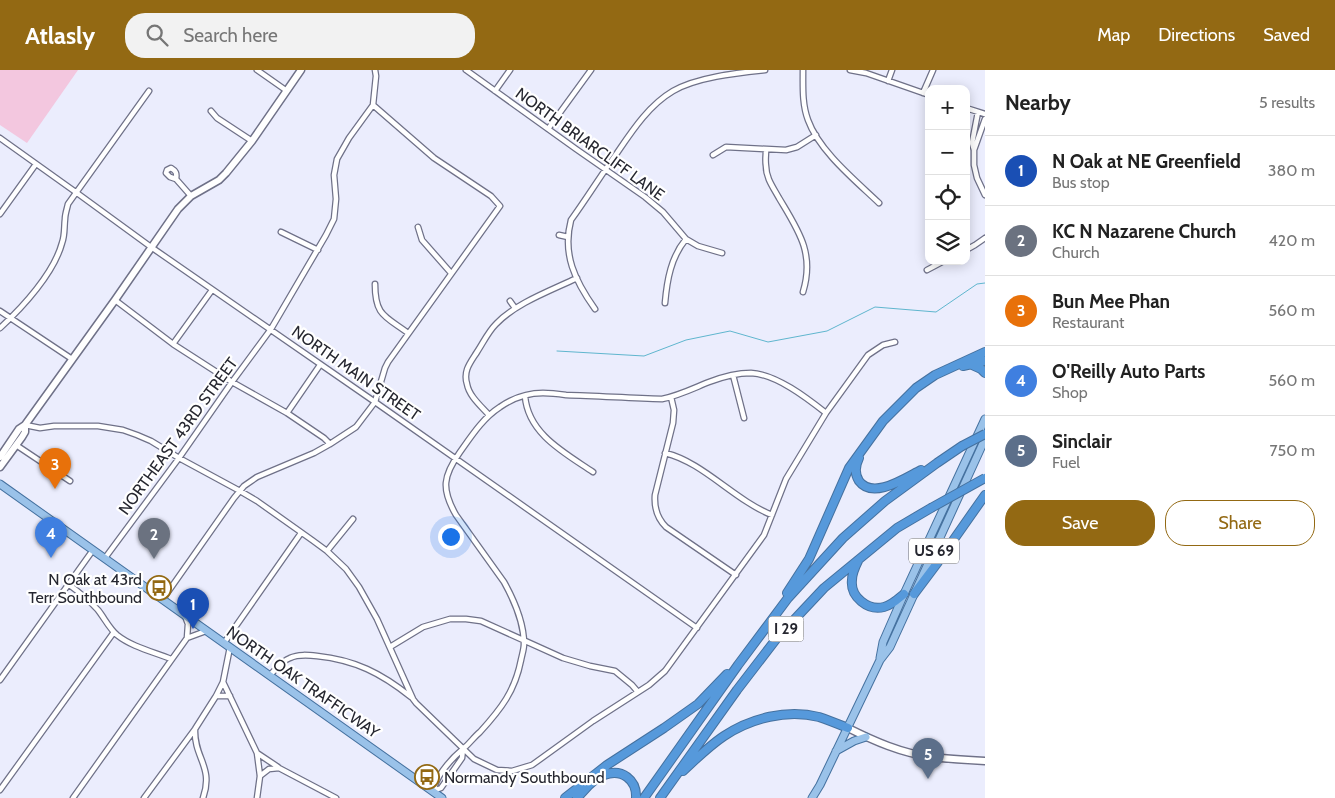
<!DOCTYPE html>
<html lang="en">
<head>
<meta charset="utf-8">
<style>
  :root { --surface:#fff; --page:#f2f2f2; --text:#222; --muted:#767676; --line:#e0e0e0; --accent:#936913 }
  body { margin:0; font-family:Cabin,sans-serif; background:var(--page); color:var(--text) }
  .controls { position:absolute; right:15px; top:15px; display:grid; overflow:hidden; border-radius:10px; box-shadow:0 2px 12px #0003 }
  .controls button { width:45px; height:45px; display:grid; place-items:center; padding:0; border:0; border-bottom:1px solid var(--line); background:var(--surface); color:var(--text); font:25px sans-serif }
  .you { position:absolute; left:450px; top:466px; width:18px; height:18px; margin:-12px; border:4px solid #fff; border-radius:50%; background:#1a73e8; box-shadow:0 0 0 8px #1a73e833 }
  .badge { display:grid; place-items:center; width:32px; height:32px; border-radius:50%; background:var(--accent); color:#fff; font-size:16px; font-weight:700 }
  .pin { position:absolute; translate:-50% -41px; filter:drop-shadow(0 1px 2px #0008) }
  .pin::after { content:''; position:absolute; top:26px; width:18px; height:15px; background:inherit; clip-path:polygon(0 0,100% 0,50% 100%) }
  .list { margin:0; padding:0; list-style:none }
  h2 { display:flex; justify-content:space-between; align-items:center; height:65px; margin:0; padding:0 20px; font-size:21px }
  h2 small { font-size:16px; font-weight:400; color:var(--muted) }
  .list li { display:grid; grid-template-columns:32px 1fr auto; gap:15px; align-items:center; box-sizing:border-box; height:70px; padding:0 20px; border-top:1px solid var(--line) }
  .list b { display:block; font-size:19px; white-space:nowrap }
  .list p { margin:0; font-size:16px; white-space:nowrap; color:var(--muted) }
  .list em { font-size:16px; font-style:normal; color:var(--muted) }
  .actions { display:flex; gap:10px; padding:15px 20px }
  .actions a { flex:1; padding:11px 0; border:1px solid var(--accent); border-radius:20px; text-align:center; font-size:18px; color:var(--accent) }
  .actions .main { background:var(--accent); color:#fff }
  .icon { flex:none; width:28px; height:28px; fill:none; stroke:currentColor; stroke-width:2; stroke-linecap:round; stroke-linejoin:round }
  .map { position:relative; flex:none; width:985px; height:728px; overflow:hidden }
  header { display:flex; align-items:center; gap:30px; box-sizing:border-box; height:70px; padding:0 25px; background:var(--accent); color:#fff }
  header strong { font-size:24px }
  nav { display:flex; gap:28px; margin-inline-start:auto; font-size:18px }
  .search { width:350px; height:45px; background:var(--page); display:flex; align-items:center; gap:12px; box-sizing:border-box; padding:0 18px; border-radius:20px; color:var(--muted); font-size:19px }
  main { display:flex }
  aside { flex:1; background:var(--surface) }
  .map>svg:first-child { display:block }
  .park { fill:#f3c7df }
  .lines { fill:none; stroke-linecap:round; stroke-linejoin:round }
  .stream { stroke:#5fb6ce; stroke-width:1 }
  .street-casing { stroke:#6f7188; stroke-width:7 }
  .secondary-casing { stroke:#6f7188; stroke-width:9 }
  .primary-casing { stroke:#45719f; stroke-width:9 }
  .highway-casing { stroke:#45719f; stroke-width:10 }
  .street { stroke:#fff; stroke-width:4.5 }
  .secondary { stroke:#fff; stroke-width:6 }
  .primary { stroke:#9ac2e9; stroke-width:7 }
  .highway { stroke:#5699db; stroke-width:8 }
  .highway-bridge-casing { stroke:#45719f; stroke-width:10; stroke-linecap:butt }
  .highway-bridge { stroke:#5699db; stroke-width:8 }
  .labels { text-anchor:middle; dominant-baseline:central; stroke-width:4.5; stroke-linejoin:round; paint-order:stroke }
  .shield { fill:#fff; stroke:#67686e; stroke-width:1 }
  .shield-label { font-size:15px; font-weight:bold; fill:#262730 }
  .street-label { font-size:16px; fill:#262730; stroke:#fff }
  .poi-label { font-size:16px; fill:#262730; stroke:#fff; text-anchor:end }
</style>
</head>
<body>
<header>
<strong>Atlasly</strong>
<div class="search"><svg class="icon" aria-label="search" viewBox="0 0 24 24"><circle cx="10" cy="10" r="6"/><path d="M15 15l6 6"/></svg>Search here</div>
<nav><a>Map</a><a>Directions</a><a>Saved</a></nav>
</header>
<main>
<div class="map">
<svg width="985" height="728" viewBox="0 0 985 728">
  <rect width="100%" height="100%" fill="#ebedfd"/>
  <!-- park -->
  <path class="park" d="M0 0H78L27 73 0 55Z"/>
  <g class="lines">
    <!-- stream -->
    <path class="stream" d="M557 281 644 286 686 270 730 261 768 272 827 261 875 237 936 242 977 214 985 213"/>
    <defs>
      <path id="street" d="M257 0 287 21
        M466 0 576 79 645 127 663 142 686 169 698 176 722 183
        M803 0C803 17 802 34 808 50 819 81 856 111 879 133
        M850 0 866 3 929 25
        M888 11 892 0
        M495 21 510 0
        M923 23 933 0
        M966 38 985 44
        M211 41 217 48 252 71
        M978 42 972 73 974 80V95L977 108 985 125
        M548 59 591 0
        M0 68 77 123 151 177 375 332 697 558
        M766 80C766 85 765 90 766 96 766 108 773 117 779 128 798 160 815 183 803 222
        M974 80 985 49
        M713 85 726 77 786 80 797 77 816 65
        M176 109C177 103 176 101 171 98L167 100 166 103 170 107 176 109 191 126
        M0 144 36 94
        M418 157 422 170 451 203
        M281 162 318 180
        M559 165 568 167
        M966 180 975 175 985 168
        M927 200 944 191
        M375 214C375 246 385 246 408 263
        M115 230 173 274 232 312 287 343 324 368 330 374
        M510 231 515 238
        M665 233C667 210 671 187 686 169
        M595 239C575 211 562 184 571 150 587 128 601 105 617 83 632 61 649 35 673 21 697 7 737 3 765 0
        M0 241 72 289
        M0 258C23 237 54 203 62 173 65 165 64 157 65 149 65 144 67 139 68 134L149 21
        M173 274 212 220
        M733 305 744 348
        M525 326C528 364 565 383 593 402
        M671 327 674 340 673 353 655 425C654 438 657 448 666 457L736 505
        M287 343 320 295
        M489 345C481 336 469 326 467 314 463 301 470 293 477 282 483 273 488 262 496 254 516 233 550 221 577 208
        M25 355 40 358 54 356H98L123 360 137 365 151 371 179 388 240 421 257 431 312 470 327 481 346 499 359 517 377 549 413 629 416 633 474 689 497 700 512 701 532 695 593 651 649 615 665 601 764 465 786 409 826 343 868 285 883 275 895 272
        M16 375 70 411
        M665 383C703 392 734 430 772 445
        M327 481 353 449
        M105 488 179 388 232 312 271 259 326 165 334 149 336 129 334 105 337 89 349 68 373 35 376 6 375 0
        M68 514C79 522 89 530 98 540 105 549 109 558 117 565 132 577 154 582 171 589
        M163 529 234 428 244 416 257 407 314 383 330 374 356 357 375 332 385 298 388 292 500 136 491 126 434 88 373 35
        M187 568 206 561
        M224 573 301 463
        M390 577 423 557 450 549H466L481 551 563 588 590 596 615 601 632 615 638 622
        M270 605C276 599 282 591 290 588 298 584 308 585 317 586 355 590 381 603 411 627
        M0 610 93 480
        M223 612 257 683 260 706 257 728
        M216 626H230
        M195 660C194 688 214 697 203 728
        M257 683 278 697
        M260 706 269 699 279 698 336 728
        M0 720 114 562
        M433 721C437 705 451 689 464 678 469 674 474 667 480 662 501 639 515 621 521 590 522 585 524 579 524 574 524 553 514 530 504 512L456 445C441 419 443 406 460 382 472 365 483 348 500 337 513 328 529 323 543 323 551 323 559 324 566 325 598 326 630 328 662 329 678 326 694 318 709 312 722 307 738 303 751 303 776 304 807 328 826 343
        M433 721 441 718 462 688 463 679
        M73 728 187 568 188 554 185 546
        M144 728 195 659 216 626 223 612 230 577"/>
      <path id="secondary" d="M0 387 19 359 25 355 115 230 178 139 191 126 219 110 226 103 252 71 301 0
        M0 397 22 367 25 362V355
        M848 658C874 671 901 683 931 687 949 689 967 690 985 691"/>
      <path id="primary" d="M0 414 442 728
        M880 588 883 572 904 524 985 349
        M836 681 854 671 866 667
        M812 728 820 715 880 590 890 577 985 369"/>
      <path id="highway" d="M970 294 981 299 985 303
        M963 296 985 291
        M859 388C855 396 854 403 859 411 873 430 905 408 921 400
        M858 491C855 497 852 503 852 510 850 527 868 541 884 537 892 535 898 529 904 524
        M787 523 809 489 849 398 883 351 916 318 935 305 985 282
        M914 524 938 492 985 425
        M683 701C696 689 709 676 724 666 751 648 787 639 819 647 828 650 838 654 848 658
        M565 728 607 695 664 658 698 634 727 604
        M577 728C585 720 593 708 604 705 622 698 637 710 636 728
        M644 728 738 595 788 528 843 468 885 431 937 393 962 376
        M660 728 737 620 777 568 824 518 897 458 931 438"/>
    </defs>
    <!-- street casing -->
    <use href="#street" class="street-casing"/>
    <!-- secondary casing -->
    <use href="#secondary" class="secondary-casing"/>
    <!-- primary casing -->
    <use href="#primary" class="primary-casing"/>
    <!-- highway casing -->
    <use href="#highway" class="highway-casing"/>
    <!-- street -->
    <use href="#street" class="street"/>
    <!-- secondary -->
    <use href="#secondary" class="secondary"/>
    <!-- primary -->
    <use href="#primary" class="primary"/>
    <!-- highway -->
    <use href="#highway" class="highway"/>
    <defs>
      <path id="highway-bridge" d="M962 376 985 364
        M931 438 985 408"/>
    </defs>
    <!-- highway-bridge casing -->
    <use href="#highway-bridge" class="highway-bridge-casing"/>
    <!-- highway-bridge -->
    <use href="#highway-bridge" class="highway-bridge"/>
  </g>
  <!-- icons -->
  <defs>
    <symbol id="bus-ring" viewBox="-11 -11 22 22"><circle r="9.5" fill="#fff" stroke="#936913" stroke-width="1.5"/><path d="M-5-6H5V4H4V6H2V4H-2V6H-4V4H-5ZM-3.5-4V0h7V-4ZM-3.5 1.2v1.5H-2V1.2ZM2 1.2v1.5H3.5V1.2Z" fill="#936913"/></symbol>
  </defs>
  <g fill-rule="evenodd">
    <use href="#bus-ring" x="145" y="504" width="28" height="28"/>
    <use href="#bus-ring" x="413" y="693" width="28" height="28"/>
  </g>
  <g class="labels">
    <!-- shield labels -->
    <g class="shield">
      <rect x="909" y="468.5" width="50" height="25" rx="4"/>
      <rect x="768.5" y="546.5" width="35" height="25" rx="4"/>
    </g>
    <g class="shield-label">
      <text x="934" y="481">US 69</text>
      <text x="786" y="559">I 29</text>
    </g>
    <!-- street labels -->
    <g class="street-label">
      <text transform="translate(590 74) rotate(36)">NORTH BRIARCLIFF LANE</text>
      <text transform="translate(356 303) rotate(35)">NORTH MAIN STREET</text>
      <text transform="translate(178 366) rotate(-54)">NORTHEAST 43RD STREET</text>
      <text transform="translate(303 612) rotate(35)">NORTH OAK TRAFFICWAY</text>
    </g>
    <!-- poi labels -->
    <g class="poi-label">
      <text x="142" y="509">N Oak at 43rd<tspan x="142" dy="18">Terr Southbound</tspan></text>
      <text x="444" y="707" text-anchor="start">Normandy Southbound</text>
    </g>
  </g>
</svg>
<div class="controls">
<button>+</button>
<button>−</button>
<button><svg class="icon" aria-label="locate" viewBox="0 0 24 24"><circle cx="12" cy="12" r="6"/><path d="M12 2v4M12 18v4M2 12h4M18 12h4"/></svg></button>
<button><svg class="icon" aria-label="layers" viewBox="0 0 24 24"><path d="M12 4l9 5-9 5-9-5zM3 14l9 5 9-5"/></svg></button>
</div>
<div class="you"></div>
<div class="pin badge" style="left:193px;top:559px;background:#1a4fb4">1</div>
<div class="pin badge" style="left:154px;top:489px;background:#6b7280">2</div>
<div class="pin badge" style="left:55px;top:419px;background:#e8710a">3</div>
<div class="pin badge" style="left:51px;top:488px;background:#3f7fe0">4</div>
<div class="pin badge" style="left:928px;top:709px;background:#5c6f8a">5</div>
</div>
<aside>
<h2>Nearby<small>5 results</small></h2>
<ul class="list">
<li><span class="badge" style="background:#1a4fb4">1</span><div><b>N Oak at NE Greenfield</b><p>Bus stop</p></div><em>380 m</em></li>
<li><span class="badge" style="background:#6b7280">2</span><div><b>KC N Nazarene Church</b><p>Church</p></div><em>420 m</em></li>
<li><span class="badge" style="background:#e8710a">3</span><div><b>Bun Mee Phan</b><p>Restaurant</p></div><em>560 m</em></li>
<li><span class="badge" style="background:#3f7fe0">4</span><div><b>O'Reilly Auto Parts</b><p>Shop</p></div><em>560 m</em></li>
<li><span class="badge" style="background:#5c6f8a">5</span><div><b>Sinclair</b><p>Fuel</p></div><em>750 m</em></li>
</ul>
<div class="actions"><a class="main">Save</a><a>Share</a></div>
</aside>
</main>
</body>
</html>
